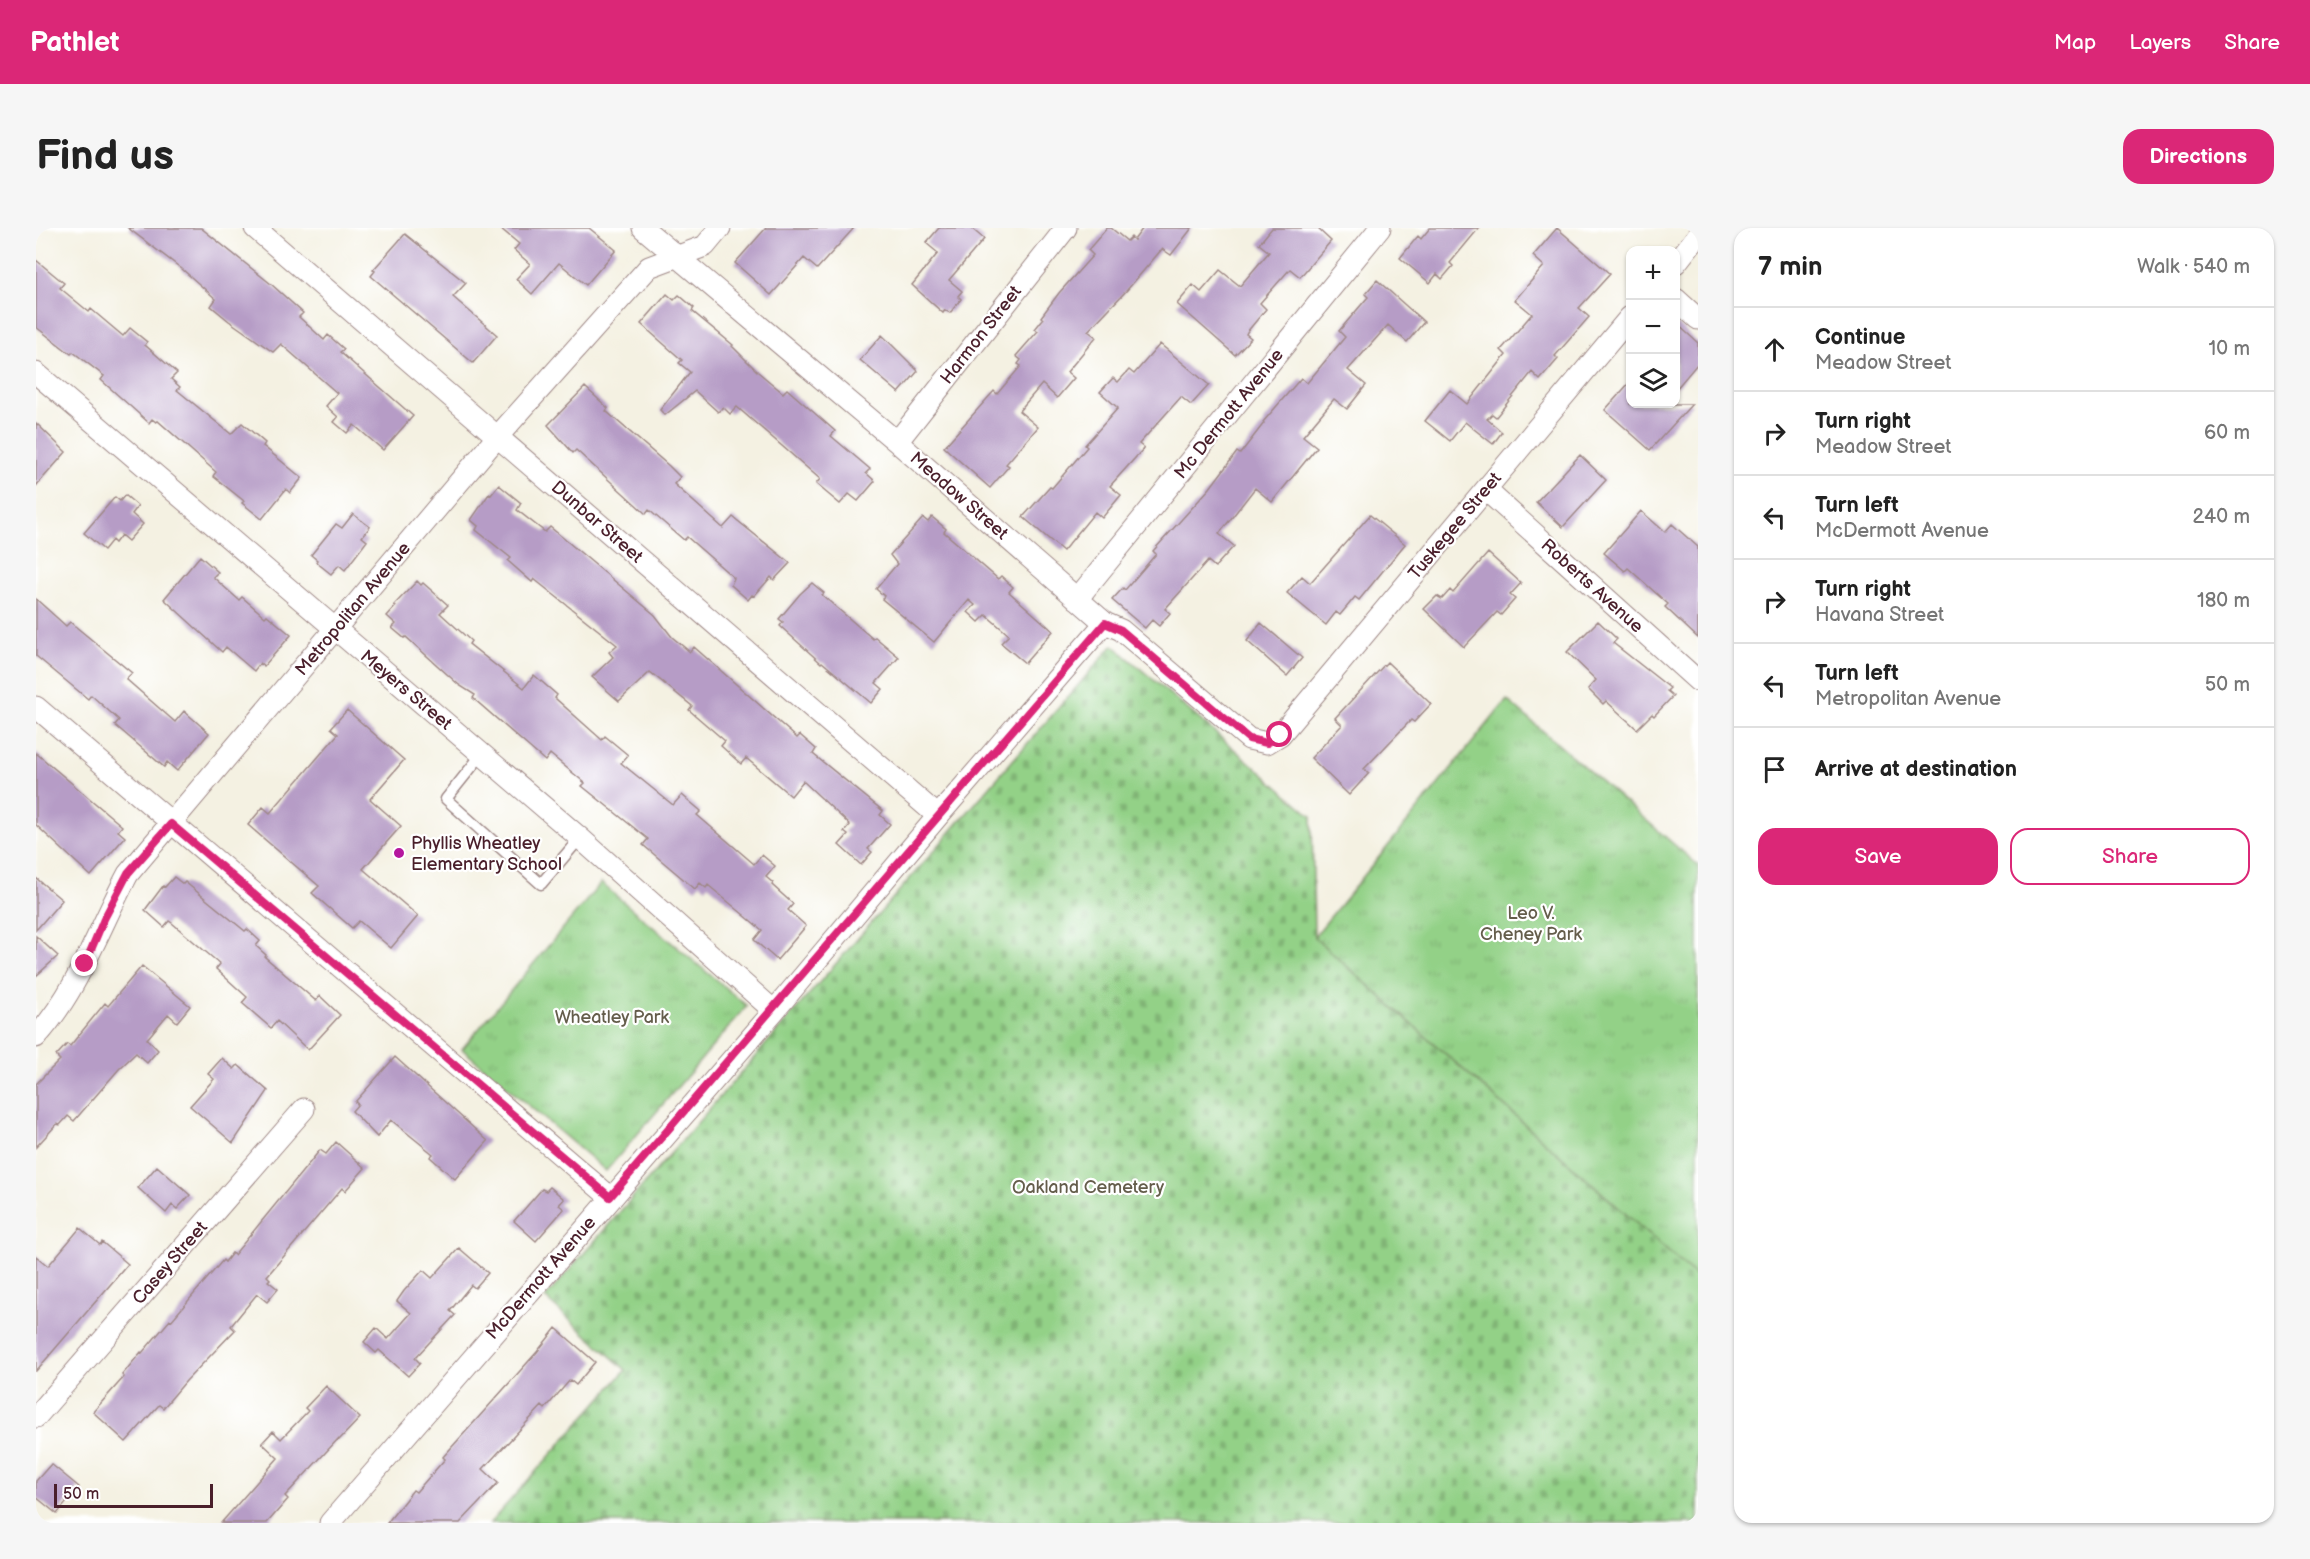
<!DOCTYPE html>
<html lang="en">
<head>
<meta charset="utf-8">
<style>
  :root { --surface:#fff; --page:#f6f6f6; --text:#222; --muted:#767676; --line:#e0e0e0; --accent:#db2777 }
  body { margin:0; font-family:"Balsamiq Sans",sans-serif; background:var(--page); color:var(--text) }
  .controls { position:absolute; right:18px; top:18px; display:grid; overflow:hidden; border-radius:12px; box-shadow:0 2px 4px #0004 }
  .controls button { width:54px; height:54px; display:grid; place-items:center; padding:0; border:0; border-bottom:2px solid var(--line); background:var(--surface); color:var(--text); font:30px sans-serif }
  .scale { position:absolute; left:18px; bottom:15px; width:159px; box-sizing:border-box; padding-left:6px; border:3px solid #4a1f2b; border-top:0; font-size:16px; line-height:21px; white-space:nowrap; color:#4a1f2b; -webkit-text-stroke:4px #fff; paint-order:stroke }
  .stop { position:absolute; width:18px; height:18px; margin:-14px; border:4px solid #db2777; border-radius:50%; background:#fff }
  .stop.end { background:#db2777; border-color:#fff; box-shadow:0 2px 6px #0008 }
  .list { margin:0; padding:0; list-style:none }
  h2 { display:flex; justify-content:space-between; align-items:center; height:78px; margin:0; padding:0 24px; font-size:26px }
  h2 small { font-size:20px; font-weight:400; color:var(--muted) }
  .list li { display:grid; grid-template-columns:39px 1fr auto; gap:18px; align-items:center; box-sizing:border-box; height:84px; padding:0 24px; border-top:2px solid var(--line) }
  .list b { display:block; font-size:22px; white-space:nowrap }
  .list p { margin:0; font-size:20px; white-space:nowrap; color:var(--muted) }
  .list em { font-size:20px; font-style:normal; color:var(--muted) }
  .actions { display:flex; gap:12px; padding:18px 24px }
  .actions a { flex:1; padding:14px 0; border:2px solid var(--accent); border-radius:18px; text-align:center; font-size:21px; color:var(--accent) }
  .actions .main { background:var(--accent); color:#fff }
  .icon { flex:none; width:33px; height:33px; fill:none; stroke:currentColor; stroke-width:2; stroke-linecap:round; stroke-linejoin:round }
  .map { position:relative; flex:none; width:1662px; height:1295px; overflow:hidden; border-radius:18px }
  header { display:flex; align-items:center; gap:36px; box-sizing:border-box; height:84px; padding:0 30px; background:var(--accent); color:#fff }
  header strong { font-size:28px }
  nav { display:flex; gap:33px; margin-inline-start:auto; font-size:21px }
  .intro { display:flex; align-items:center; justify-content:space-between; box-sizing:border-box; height:144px; padding:0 36px }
  h1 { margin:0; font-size:42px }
  .button { padding:15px 27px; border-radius:18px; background:var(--accent); color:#fff; font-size:21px; font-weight:700 }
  main { display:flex; gap:36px; padding:0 36px }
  aside { flex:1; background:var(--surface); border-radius:18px; box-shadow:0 2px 4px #0004 }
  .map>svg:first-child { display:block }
  .cemetery { fill:url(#cemetery-stones); stroke:#6e7859; stroke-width:1.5 }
  .park { fill:url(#park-tufts); stroke:#6e7859; stroke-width:1.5 }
  .building { fill:#b69cc6 }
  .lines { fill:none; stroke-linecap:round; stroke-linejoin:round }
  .lane-casing { stroke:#9f8886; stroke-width:13 }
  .street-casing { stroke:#9f8886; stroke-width:23 }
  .lane { stroke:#fff; stroke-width:10 }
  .street { stroke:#fff; stroke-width:21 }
  .route { stroke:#db2777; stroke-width:8 }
  .poi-dot { fill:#b5179e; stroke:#fff; stroke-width:2 }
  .labels { text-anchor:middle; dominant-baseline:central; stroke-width:4.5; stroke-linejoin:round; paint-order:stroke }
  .street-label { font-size:18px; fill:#4a1f2b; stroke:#fff }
  .poi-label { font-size:18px; fill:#4a1f2b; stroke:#fff; text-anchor:start }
  .park-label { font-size:18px; fill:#645d4b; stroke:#fff }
</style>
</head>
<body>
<header>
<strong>Pathlet</strong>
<nav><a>Map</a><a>Layers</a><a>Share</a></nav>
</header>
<div class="intro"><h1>Find us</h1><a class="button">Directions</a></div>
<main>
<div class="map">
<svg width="1662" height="1295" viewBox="0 0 1662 1295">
  <defs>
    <pattern id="cemetery-stones" width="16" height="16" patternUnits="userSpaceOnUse" patternTransform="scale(1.5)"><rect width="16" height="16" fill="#93d187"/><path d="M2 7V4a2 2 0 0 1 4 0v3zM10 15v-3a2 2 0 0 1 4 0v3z" fill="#80b375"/></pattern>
    <pattern id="park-tufts" width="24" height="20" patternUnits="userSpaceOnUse" patternTransform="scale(1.5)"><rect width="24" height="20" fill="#93d187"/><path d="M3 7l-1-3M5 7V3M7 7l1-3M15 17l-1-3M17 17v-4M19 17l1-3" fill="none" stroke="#80b375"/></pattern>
  </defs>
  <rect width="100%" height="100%" fill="#fff"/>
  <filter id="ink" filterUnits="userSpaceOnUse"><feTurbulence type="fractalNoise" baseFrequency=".0167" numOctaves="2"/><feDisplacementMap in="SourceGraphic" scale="12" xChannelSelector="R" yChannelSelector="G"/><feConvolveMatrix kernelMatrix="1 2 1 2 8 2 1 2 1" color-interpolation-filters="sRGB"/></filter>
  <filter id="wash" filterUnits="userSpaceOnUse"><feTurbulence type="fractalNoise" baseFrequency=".008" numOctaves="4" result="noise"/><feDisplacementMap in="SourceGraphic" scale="24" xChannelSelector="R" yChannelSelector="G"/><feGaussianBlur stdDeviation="1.35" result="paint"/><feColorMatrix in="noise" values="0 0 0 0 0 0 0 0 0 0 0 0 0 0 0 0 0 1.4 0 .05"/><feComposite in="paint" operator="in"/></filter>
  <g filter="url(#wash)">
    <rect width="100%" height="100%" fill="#f4f1e2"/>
    <!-- cemetery -->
    <path class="cemetery" d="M1077 417 1276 588 1278 709 1662 1050V1295H454L590 1142 509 1070Z"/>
    <!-- park -->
    <path class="park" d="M1471 472 1662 637V1050L1278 709Z
      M565 655 711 778 570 943 426 821Z"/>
    <g id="blocks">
      <!-- building -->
      <path class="building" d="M92 0H165L235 56 267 85 263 89 288 112 292 107 308 121 304 124 377 188 347 222 318 197 311 205 298 194 302 189 290 178 301 165 245 116 237 124 193 93 175 78 180 71 146 41Z
        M464 0H553L580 22 550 57 523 35 496 66 480 51 494 36 478 22 483 16Z
        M730 0H818L781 41 768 30 735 67 699 35Z
        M903 0H935L948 11 913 52 926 63 922 68 925 71 914 85 909 82 907 85 876 57 902 25 890 15Z
        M1071 0H1075L1091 13 1095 9 1098 12 1107 0H1156L1135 27 1126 21 1091 62 1052 103 1060 109 1031 144 1038 150 1021 170 1006 156 983 183 1002 199 970 236 973 238 954 260 908 219 958 163 961 166 985 138 982 136 985 132 980 128 1002 103 999 101 1007 91 1005 89 1023 65 1057 27 1052 22Z
        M1236 0H1281L1295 13 1264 49 1254 41 1224 75 1230 81 1211 104 1210 106 1215 110 1199 127 1141 76 1157 57 1165 64 1184 42 1204 58 1233 24 1223 16Z
        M1394 0H1443L1414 35 1417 38 1406 51 1401 46 1394 55 1364 30 1382 8 1385 11Z
        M1521 0 1574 46 1543 80 1553 89 1519 128 1522 131 1504 152 1496 144 1460 189 1456 186 1451 191 1466 204 1457 216 1429 194 1414 213 1389 193 1414 162 1431 176 1470 127 1465 122 1496 86 1479 72 1508 38 1497 28Z
        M369 6 430 55 417 69 461 107 437 135 335 48 339 43 337 42Z
        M0 32 28 55 24 60 53 84 55 81 87 108 94 100 111 114 109 117 141 145 135 151 144 159 141 162 195 206 206 195 229 215 227 218 266 250 254 265 250 261 226 291 206 275 208 273 177 248 180 244 122 193 120 194 116 191 113 195 65 152 68 148 37 124 35 126 0 99Z
        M1341 52 1388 94 1371 114 1352 97 1312 142 1330 157 1311 181 1298 171 1267 208 1281 219 1236 274 1219 260 1183 306 1198 318 1179 339 1172 333 1129 381 1134 385 1123 398 1116 392 1109 400 1076 372 1087 360 1089 362 1120 326 1117 323 1174 260 1201 224 1204 226 1228 195 1227 194 1265 150 1271 155 1309 109 1303 103 1332 69 1329 66Z
        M631 66 638 72 643 67 658 80 656 83 697 117 696 118 722 144 747 165 751 161 799 203 795 208 834 241 830 245 839 253 822 273 813 266 804 276 780 256 784 251 701 179 694 186 687 179 682 184 659 163 629 187 624 182 654 144 643 135 646 132 605 96Z
        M1640 95 1662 115V135L1640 161Z
        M846 107 882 143 863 165 824 132Z
        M1124 116 1173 157 1155 177 1145 169 1103 216 1108 220 1074 258 1085 267 1066 290 1059 284 1027 323 987 289 1014 259 1016 260 1051 219 1049 217 1082 180 1064 164 1077 150 1082 154 1093 142 1098 146Z
        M1594 154V176H1656L1614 222 1569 182Z
        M549 159 572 180 570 183 633 238 644 249 638 256 687 300 697 289 754 335 738 352 735 349 718 368 716 367 712 372 695 357 698 350 651 309 648 312 613 282 610 286 540 222 537 225 512 197Z
        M0 195 30 224 0 258Z
        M1544 227 1570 252 1527 299 1500 274Z
        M463 257 485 275 481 282 509 304 514 299 557 335 619 387 636 409 654 424 658 419 761 510 764 507 780 521 777 526 847 583 844 587 854 596 832 621 836 624 825 637 803 617 812 607 808 604 814 597 767 553 755 568 710 530 705 536 685 518 689 513 653 482 656 478 614 444 583 473 556 449 577 429 573 424 581 417 498 351 496 354 472 333 475 330 440 302 442 298 435 292 453 266 455 267Z
        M89 267 102 278 96 286 107 296 92 313 85 307 79 315 76 312 68 322 48 305 79 269 84 273Z
        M1605 283 1629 304 1636 296 1662 319V410L1629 379 1632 376 1592 340 1589 343 1568 325Z
        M317 286 334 299 326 309 331 313 309 342 303 337 295 346 280 334 281 332 275 327 300 296 306 300Z
        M1334 287 1369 316 1323 372 1319 369 1304 387 1300 384 1290 397 1251 365 1266 348 1274 355Z
        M896 289 910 301 908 304 962 351 965 348 977 359 973 364 1017 403 989 435 965 415 973 407 950 387 943 394 932 384 939 377 933 372 898 414 846 371 848 368 840 361 861 336 854 327 887 290 892 294Z
        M1452 325 1485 355 1474 367 1479 371 1465 387 1461 384 1428 419 1388 381 1401 368 1406 371 1414 362 1417 365Z
        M164 328 182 344 177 349 203 372 206 369 229 389 231 387 255 407 228 438 224 435 218 443 190 419 186 424 128 371Z
        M381 353 385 357 387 355 412 377 404 385 435 413 433 416 488 460 498 447 521 467 519 470 566 512 569 508 592 527 585 535 637 577 646 567 665 583 661 587 718 636 726 627 739 638 730 649 737 655 736 657 757 676 752 682 770 698 741 732 718 712 726 702 672 657 670 660 664 655 659 661 607 617 612 611 546 558 549 555 514 526 509 533 437 470 439 467 423 457 370 409 368 410 356 400 360 396 351 388 360 378 358 377Z
        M776 355 788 365 786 367 837 411 839 409 863 429 840 455 847 461 835 475 786 434 785 435 744 398 747 394 743 391 764 366Z
        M0 371 30 398 34 394 96 445 90 451 139 494 148 483 173 505 141 543 131 534 128 539 79 497 83 492 55 467 52 471 0 428Z
        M1562 393 1581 411 1577 415 1634 460 1631 463 1637 468 1618 488 1616 486 1601 501 1570 473 1567 476 1552 461 1560 452 1531 424Z
        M1225 395 1266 430 1251 448 1211 413Z
        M1351 434 1395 476 1378 494 1375 492 1328 541 1333 545 1313 567 1275 530 1306 497 1299 490Z
        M311 482 368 532 334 571 365 598 327 641 382 688 355 720 323 693 316 700 276 665 283 658 212 597 227 579 234 585 302 506 295 500Z
        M0 525 86 598 82 603 89 609 55 648 0 597Z
        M138 649 147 656 149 654 209 703 211 701 224 713 220 718 230 727 229 729 280 773 284 768 304 787 272 822 241 793 235 800 206 775 211 769 180 741 184 736 136 695 133 693 128 699 109 682 127 658 129 659Z
        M0 650 26 672 0 702Z
        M0 708 22 728 0 748Z
        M106 738 154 778 141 794 132 786 111 811 122 822 111 835 100 825 83 841 38 893 32 888 24 897 21 896 0 919V856L24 832 20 828 31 816 34 818 69 775 72 778Z
        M359 829 452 913 419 951 394 929 397 926 355 892 341 909 316 883 322 876 319 874Z
        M186 830 198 841 202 837 232 863 197 915 154 878 178 851 172 846Z
        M300 914 329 940 309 963 306 960 231 1048 234 1051 232 1053 242 1061 231 1074 221 1066 195 1098 199 1102 150 1153 127 1180 123 1177 90 1214 57 1184 88 1149 86 1147 105 1124 106 1125 134 1092 135 1093 187 1032 189 1034 196 1025 198 1027 284 922 290 926Z
        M121 938 154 967 141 981 136 977 130 985 102 960Z
        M514 959 528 971 523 977 528 981 500 1013 478 993 506 961 510 963Z
        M44 1000 64 1017 66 1014 92 1036 0 1143V1028L12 1038Z
        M423 1020 452 1045 439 1060 435 1057 414 1083 419 1087 379 1130 384 1135 372 1148 343 1122 340 1125 328 1114 340 1100 352 1111 375 1085 361 1073 368 1063 387 1042 396 1050Z
        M520 1100 559 1134 540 1157 534 1152 509 1181 506 1178 447 1241 462 1255 424 1295H351L377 1262 380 1264 409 1231 407 1229 501 1124Z
        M290 1158 324 1190 303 1212 302 1211 249 1268 252 1271 231 1295H185L242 1230 226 1215 237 1203 245 1211 272 1183 269 1180Z
        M15 1236 43 1259 21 1286 0 1269V1253Z"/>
    </g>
  </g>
  <g filter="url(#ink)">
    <use href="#blocks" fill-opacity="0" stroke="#9f8886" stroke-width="1.5"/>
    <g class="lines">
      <defs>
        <path id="lane" d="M446 526 410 571 505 656 544 610"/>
        <path id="street" d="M219 0 902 588
          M607 0 861 214 1069 395 1085 402 1213 511 1231 515 1244 507 1594 89
          M1640 35 1662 7
          M1640 71 1662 91
          M0 145 544 610 738 783
          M861 214 1030 0
          M1450 262 1662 453
          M1041 371 1344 0
          M0 479 574 969
          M0 809C42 763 63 700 92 646L462 208 613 39 669 18 684 0
          M0 1189 268 881
          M294 1295 738 783 902 588 1069 395"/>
      </defs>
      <!-- lane casing -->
      <use href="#lane" class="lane-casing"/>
      <!-- street casing -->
      <use href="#street" class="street-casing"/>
      <!-- lane -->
      <use href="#lane" class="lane"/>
      <!-- street -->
      <use href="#street" class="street"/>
    </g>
  </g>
  <g class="lines" filter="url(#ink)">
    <!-- route -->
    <path class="route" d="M49 736 68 691 92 645 135 596 574 969C740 779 903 586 1069 395L1085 402 1213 511 1231 515 1244 507"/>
  </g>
  <!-- markers -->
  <circle class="poi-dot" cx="363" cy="625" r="6"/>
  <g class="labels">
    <!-- street labels -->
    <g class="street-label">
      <text transform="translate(945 107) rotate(-52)">Harmon Street</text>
      <text transform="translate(1193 186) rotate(-51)">Mc Dermott Avenue</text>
      <text transform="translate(923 268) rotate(41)">Meadow Street</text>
      <text transform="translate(561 294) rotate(41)">Dunbar Street</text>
      <text transform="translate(1419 298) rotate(-50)">Tuskegee Street</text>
      <text transform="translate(1556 358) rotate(42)">Roberts Avenue</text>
      <text transform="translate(317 381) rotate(-50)">Metropolitan Avenue</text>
      <text transform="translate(370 462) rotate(40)">Meyers Street</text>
      <text transform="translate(134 1035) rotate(-49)">Casey Street</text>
      <text transform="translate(505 1050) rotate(-49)">McDermott Avenue</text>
    </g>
    <!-- poi labels -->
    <g class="poi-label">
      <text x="375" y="615">Phyllis Wheatley<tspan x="375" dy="21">Elementary School</tspan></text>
    </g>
    <!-- park labels -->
    <g class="park-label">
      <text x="1495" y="685">Leo V.<tspan x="1495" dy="21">Cheney Park</tspan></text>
      <text x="576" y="789">Wheatley Park</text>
      <text x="1052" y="959">Oakland Cemetery</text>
    </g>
  </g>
</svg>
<div class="controls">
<button>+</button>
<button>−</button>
<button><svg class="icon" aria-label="layers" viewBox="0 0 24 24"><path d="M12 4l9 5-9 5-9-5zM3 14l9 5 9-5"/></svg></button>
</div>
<div class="scale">50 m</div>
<div class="stop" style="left:1244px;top:507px"></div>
<div class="stop end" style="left:49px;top:736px"></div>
</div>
<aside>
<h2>7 min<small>Walk · 540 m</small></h2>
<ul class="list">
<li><svg class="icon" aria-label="ahead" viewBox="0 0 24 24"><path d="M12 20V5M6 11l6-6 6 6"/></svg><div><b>Continue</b><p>Meadow Street</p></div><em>10 m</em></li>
<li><svg class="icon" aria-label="right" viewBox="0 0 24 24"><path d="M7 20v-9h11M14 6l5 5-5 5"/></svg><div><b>Turn right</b><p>Meadow Street</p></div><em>60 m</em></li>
<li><svg class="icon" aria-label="left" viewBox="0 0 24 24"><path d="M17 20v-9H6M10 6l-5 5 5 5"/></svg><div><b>Turn left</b><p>McDermott Avenue</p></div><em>240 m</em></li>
<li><svg class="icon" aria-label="right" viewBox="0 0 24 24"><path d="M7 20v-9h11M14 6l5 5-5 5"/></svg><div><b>Turn right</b><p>Havana Street</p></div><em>180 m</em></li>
<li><svg class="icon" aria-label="left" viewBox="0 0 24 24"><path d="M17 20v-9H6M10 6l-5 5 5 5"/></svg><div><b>Turn left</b><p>Metropolitan Avenue</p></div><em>50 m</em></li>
<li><svg class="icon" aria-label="arrive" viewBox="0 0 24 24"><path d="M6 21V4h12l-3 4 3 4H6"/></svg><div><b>Arrive at destination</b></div></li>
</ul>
<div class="actions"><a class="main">Save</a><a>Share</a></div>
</aside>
</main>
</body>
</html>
